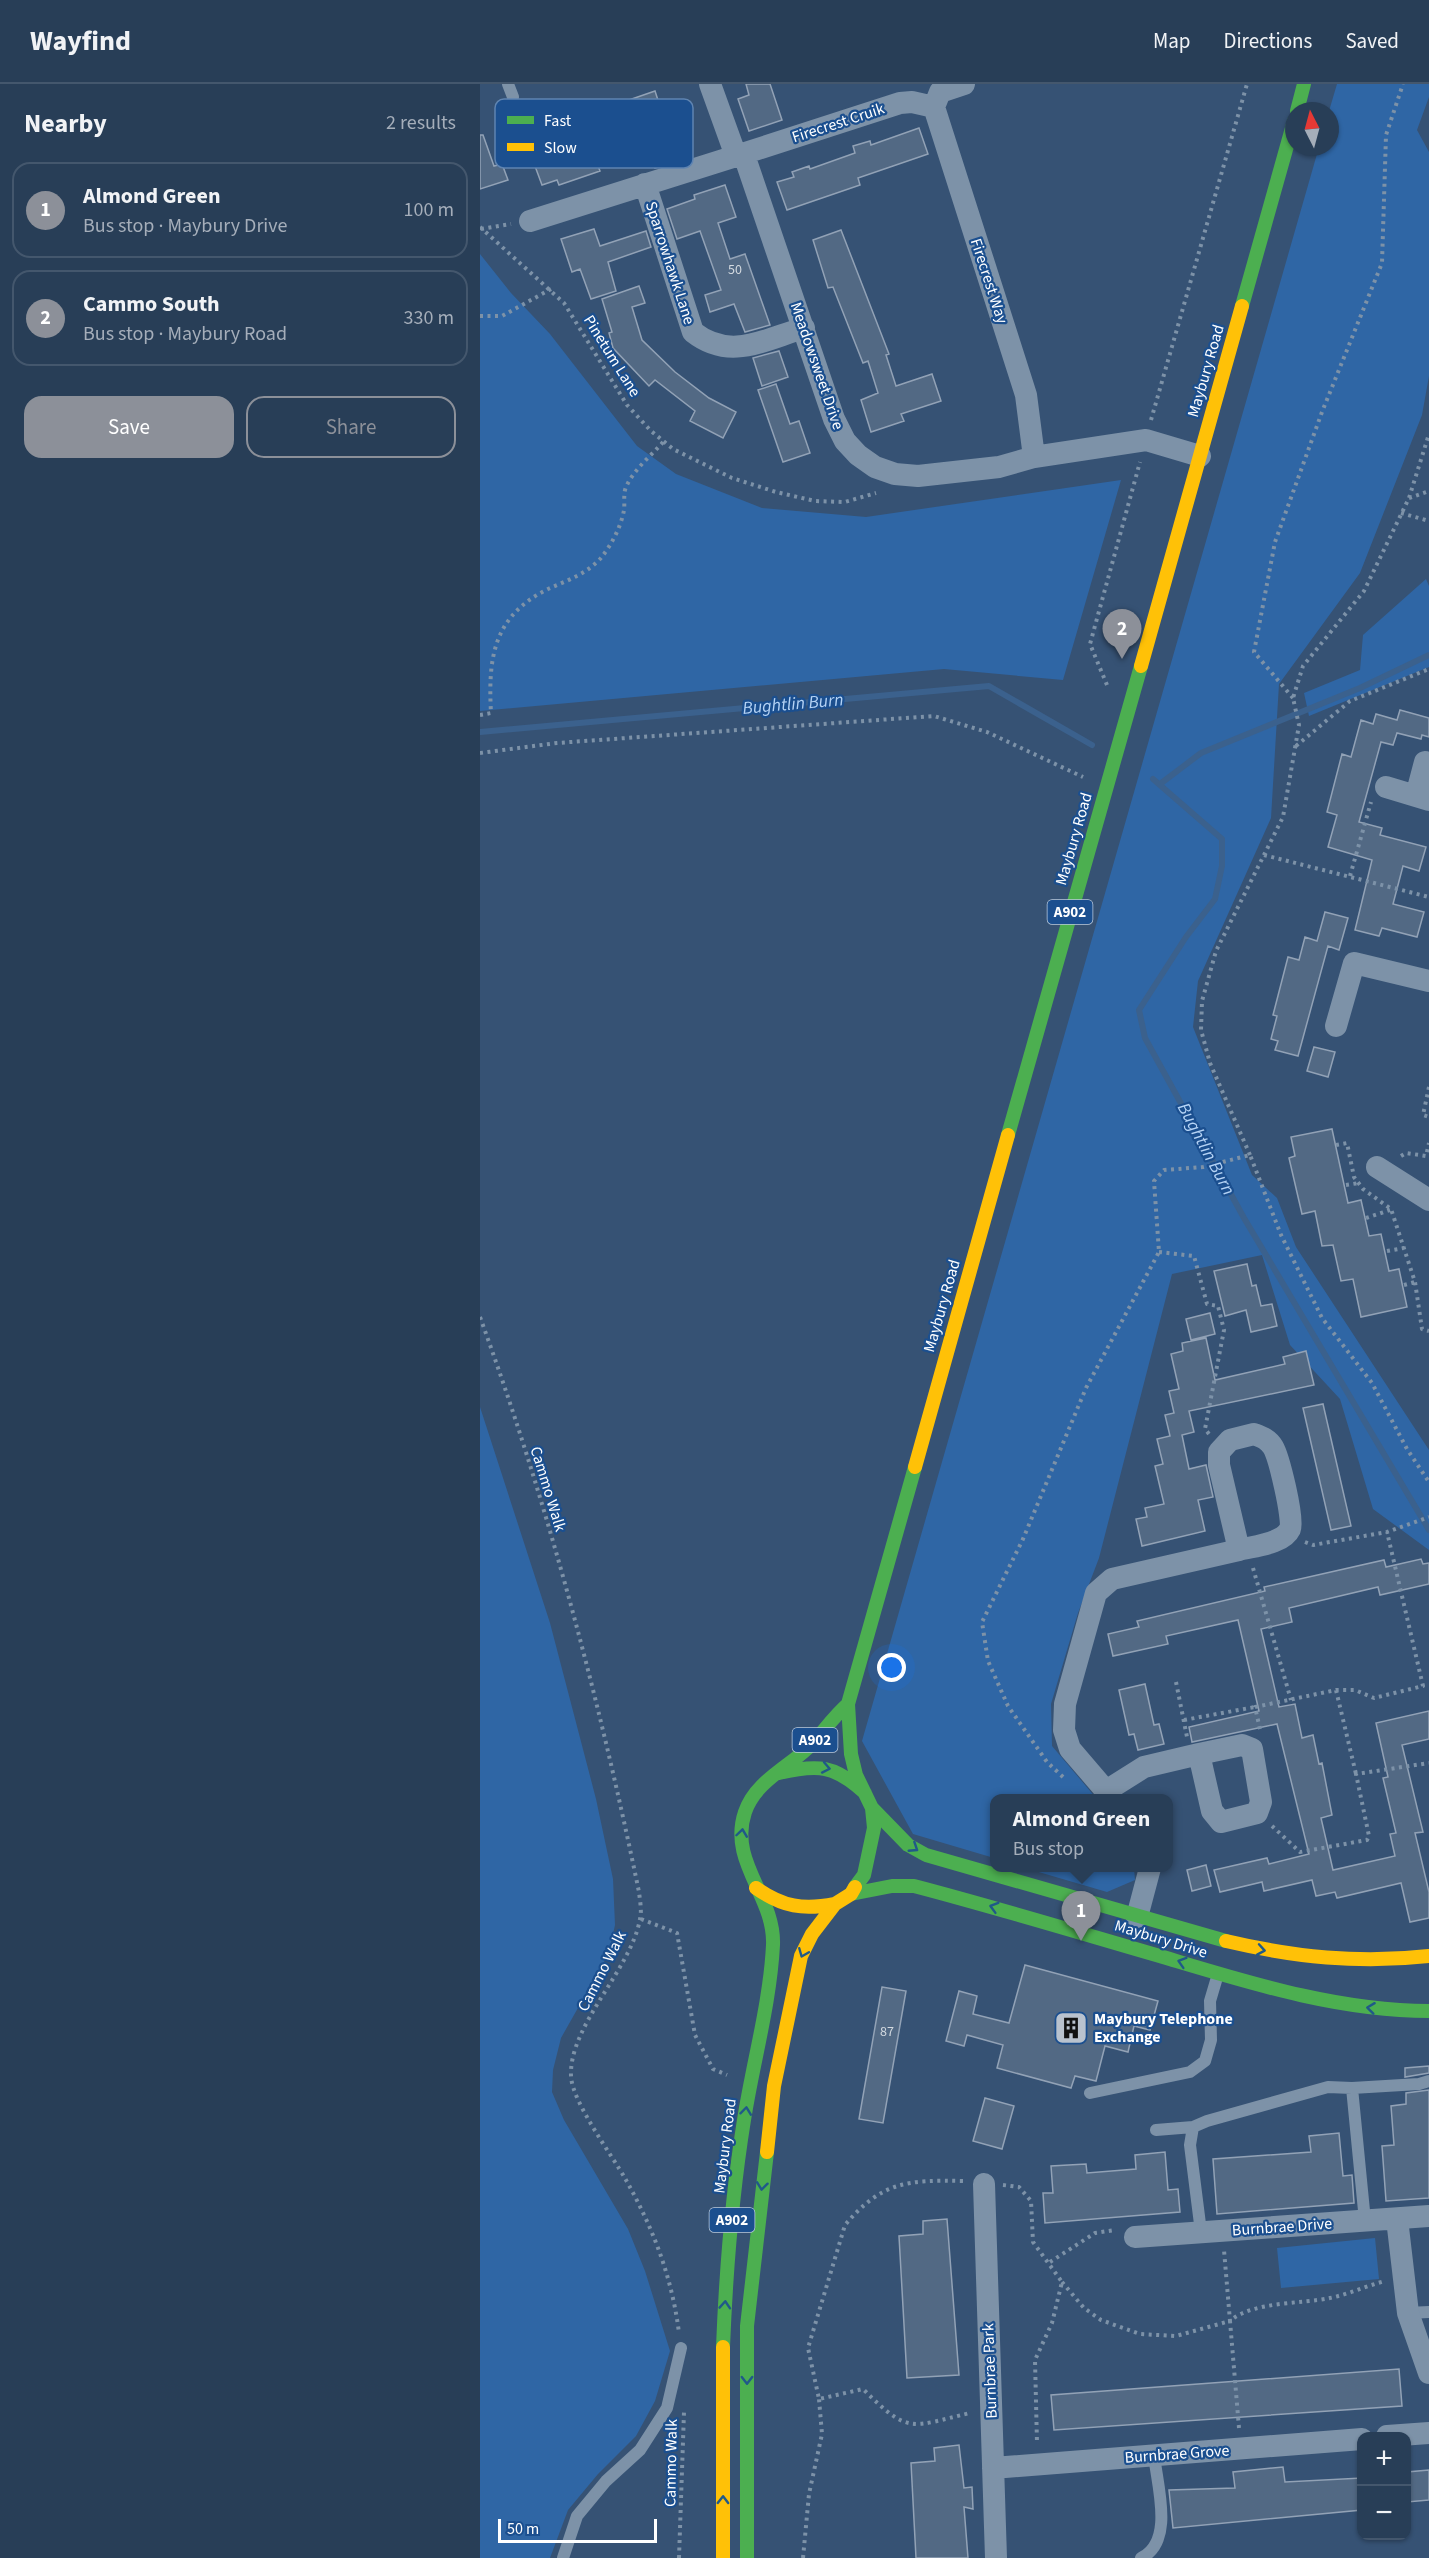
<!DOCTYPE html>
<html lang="en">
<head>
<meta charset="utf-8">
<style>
  :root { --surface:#283e57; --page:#30455d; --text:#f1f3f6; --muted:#a5aeba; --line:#44576d; --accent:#8c9099 }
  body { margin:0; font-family:"Source Sans 3",sans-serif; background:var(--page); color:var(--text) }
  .controls { position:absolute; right:18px; bottom:18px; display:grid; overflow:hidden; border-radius:12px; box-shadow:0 2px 4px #0004 }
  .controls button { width:54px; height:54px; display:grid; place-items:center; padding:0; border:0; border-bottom:2px solid var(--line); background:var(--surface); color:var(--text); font:30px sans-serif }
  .compass { position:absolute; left:805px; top:18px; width:54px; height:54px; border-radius:50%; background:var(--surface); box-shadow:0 2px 4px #0004; rotate:354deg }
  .scale { position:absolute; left:18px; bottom:15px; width:159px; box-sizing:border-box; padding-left:6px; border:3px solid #fff; border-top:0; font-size:16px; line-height:21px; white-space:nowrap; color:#fff; -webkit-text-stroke:4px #1b4f8f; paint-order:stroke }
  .you { position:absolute; left:412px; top:1584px; width:21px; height:21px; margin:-15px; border:4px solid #fff; border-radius:50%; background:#1a73e8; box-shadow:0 0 0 9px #1a73e833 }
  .badge { display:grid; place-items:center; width:39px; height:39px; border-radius:50%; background:var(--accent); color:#fff; font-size:20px; font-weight:700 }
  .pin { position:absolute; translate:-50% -50px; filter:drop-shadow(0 2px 3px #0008) }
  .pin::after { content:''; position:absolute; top:32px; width:21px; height:18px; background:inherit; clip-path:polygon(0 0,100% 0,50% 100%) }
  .popup { position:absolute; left:510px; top:1710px; width:183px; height:78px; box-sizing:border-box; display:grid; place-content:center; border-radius:12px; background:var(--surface); filter:drop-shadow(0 2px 4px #0005); font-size:20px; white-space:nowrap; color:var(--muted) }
  .popup b { font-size:22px; color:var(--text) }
  .popup::after { content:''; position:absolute; left:50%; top:100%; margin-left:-12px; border:12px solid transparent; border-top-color:var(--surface) }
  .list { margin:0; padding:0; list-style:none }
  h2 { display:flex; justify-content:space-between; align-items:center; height:78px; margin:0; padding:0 24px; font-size:26px }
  h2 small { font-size:20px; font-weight:400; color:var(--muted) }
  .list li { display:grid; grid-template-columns:39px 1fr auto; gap:18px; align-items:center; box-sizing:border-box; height:96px; margin:0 12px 12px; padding:0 12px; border:2px solid var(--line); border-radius:18px }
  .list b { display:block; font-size:22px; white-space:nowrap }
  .list p { margin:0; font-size:20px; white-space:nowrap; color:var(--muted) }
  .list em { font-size:20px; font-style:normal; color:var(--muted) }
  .actions { display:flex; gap:12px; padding:18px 24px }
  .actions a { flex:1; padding:14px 0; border:2px solid var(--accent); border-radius:18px; text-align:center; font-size:21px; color:var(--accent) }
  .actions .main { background:var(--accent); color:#fff }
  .map { position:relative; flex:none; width:949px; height:2474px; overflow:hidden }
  header { display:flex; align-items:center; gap:36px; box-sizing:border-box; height:84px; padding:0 30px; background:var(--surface); border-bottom:2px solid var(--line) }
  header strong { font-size:28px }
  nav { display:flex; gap:33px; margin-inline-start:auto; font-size:21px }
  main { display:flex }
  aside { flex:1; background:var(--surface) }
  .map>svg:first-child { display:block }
  .green { fill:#2f66a5 }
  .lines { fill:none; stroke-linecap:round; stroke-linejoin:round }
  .stream { stroke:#3b618d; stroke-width:6 }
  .building { fill:#526984; stroke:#92a2b6; stroke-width:1.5 }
  .path { stroke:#7d92a8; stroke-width:4; stroke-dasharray:3 4.5; stroke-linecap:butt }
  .lane { stroke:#7d92a8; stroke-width:12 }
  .street { stroke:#7d92a8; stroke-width:22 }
  .fast { stroke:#4caf50; stroke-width:14 }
  .slow { stroke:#ffc107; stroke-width:14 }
  .oneway { stroke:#205989 }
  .labels { text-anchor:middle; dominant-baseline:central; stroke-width:4.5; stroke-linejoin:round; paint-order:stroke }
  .number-label { font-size:14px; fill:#d4dae0 }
  .shield { fill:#1b4f8f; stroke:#bbcadd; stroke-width:1.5 }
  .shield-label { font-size:15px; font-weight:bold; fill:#fff }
  .street-label { font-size:16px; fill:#fff; stroke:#1b4f8f }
  .poi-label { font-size:16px; font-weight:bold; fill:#fff; stroke:#1b4f8f; text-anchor:start }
  .water-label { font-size:18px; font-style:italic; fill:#b5d3f5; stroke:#1b4f8f }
  .key { fill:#1b4f8f; stroke:#5f84b1; stroke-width:1.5 }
  .key-label { font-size:16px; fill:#fff }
</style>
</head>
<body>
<header>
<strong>Wayfind</strong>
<nav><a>Map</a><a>Directions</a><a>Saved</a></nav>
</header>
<main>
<aside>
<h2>Nearby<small>2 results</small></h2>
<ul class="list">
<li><span class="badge">1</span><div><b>Almond Green</b><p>Bus stop · Maybury Drive</p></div><em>100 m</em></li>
<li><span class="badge">2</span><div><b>Cammo South</b><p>Bus stop · Maybury Road</p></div><em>330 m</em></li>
</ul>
<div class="actions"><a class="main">Save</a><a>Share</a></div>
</aside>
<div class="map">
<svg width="949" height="2474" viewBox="0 0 949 2474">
  <rect width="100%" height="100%" fill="#365274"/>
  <!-- green -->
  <path class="green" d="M857 0H949V13L937 46 949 68V292L942 331 880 489 799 600 791 734 718 897 713 943 772 1091 797 1114 816 1163 949 1366V1466L893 1425 860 1315 810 1261 782 1171 692 1190 619 1474 598 1529 571 1620 572 1662 616 1714H514V1774L433 1750 382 1657 839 63H850L849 27Z
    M0 170 31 209 70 250 157 362 196 390 282 424 386 433 641 396 583 596 464 585 0 627Z
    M946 495 949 502V583L829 632 824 609 880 586 883 551Z
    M0 1323 70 1539 116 1715 133 1795 135 1841 129 1869 81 1954 73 1986 72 2008 84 2036 148 2145 165 2187 190 2267 175 2317 156 2352 118 2390 88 2426 70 2474H0Z
    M545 1784H654L655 1796 627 1808Z
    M895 2154 899 2195 801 2204 797 2164Z"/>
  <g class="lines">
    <!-- stream -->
    <path class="stream" d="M0 648 509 602 612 661
      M673 695 742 755V782L735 815 706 853 659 926 665 954 764 1134 949 1446
      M680 700 721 669 880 604 949 571"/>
  </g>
  <!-- building -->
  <path class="building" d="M266 0H290L302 36 269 47 258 15 269 11Z
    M175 7 188 47 192 46 197 60 201 59 206 73 175 84 164 52 159 53 146 17Z
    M439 44 448 70 378 94 380 101 307 126 297 98 314 93 312 88 329 82 330 85 375 69 373 62 390 57 391 61Z
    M125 49 134 77 118 82 120 87 79 101 77 96 62 101 52 74Z
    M0 51H3L14 82 22 80 28 96 0 105Z
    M245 101 256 133 238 139 250 175 265 170 290 241 265 248 254 220 230 228 225 211 241 206 220 147 197 155 187 125 215 115 214 111Z
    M114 145 120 162 166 147 171 163 128 178 136 207 111 215 100 185 92 188 81 155Z
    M361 146 409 270 406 271 416 302 452 290 461 317 421 330 424 337 391 348 381 316 398 309 388 277 383 279 353 203 348 204 333 156Z
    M159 202 165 219 152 223 162 256 195 288 229 314 256 328 243 354 210 337 215 327 175 296 169 302 133 264 129 249 132 248 122 215Z
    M299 267 308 293 282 302 273 274Z
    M296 300 310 340 319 337 330 369 303 378 278 306Z
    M920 626 949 634V653L942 651 941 655 917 649 913 661 901 658 879 738 902 744 900 751 946 763 939 787 923 782 913 820 944 828 937 853 902 844 899 852 875 846 892 776 848 763 857 731 847 728 862 670 871 673 881 636 893 640 896 630 917 636Z
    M845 828 868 834 859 866 848 862 818 972 795 966 798 957 791 955 797 932 793 931 808 873 819 876 825 853 837 857Z
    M834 963 855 968 848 993 827 987Z
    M852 1045 868 1119 881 1116 889 1152 901 1150 909 1187 919 1185 927 1223 881 1233 873 1195 861 1197 853 1161 842 1162 835 1127 822 1130 809 1074 815 1072 811 1053Z
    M767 1180 772 1202 776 1201 781 1222 792 1220 797 1242 771 1248 766 1226 745 1232 734 1187Z
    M730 1229 735 1250 711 1256 706 1235Z
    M726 1254 735 1296 805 1280 803 1273 826 1267 834 1301 709 1327 714 1348 702 1351 709 1385 726 1381 733 1413 718 1416 725 1447 662 1462 656 1435 667 1433 665 1424 684 1420 675 1382 683 1380 677 1355 690 1352 685 1331 694 1329 689 1307 699 1305 691 1270 703 1267 702 1259Z
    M843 1320 871 1442 851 1446 823 1324Z
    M941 1475 943 1480 949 1479V1500L900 1511 898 1503 809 1524 812 1538 781 1545 799 1623 815 1620 822 1654 833 1651 839 1680 842 1679 852 1731 841 1734 853 1786 915 1772 910 1750 916 1749 903 1694 908 1693 896 1639 949 1627V1655L922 1661 943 1748 935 1749 949 1808V1834L930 1838 921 1799 857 1814 855 1808 836 1812 832 1796 784 1807 782 1798 740 1808 734 1786 787 1774 789 1780 829 1770 797 1640 712 1658 709 1643 779 1627 758 1536 686 1552 688 1560 633 1572 628 1550 659 1543 657 1537 785 1507 784 1503 904 1476 906 1483Z
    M665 1600 674 1641 679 1640 684 1660 658 1666 654 1650 649 1651 639 1606Z
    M726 1781 731 1802 712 1807 707 1786Z
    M545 1881 678 1917 670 1946 654 1942 648 1968 625 1962 616 1997 595 1992 591 2004 517 1984 523 1961 487 1951 484 1962 466 1957 479 1907 497 1912 493 1930 529 1939Z
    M402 1903 426 1907 403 2039 379 2035Z
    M949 1982V1989L925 1993V1984Z
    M949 2006V2114L906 2117 902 2062 914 2061 911 2022 926 2020V2009Z
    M505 2014 534 2022 522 2065 493 2057Z
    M859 2049 863 2092 872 2091 874 2119 737 2130 733 2075 831 2068 829 2052Z
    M685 2068 688 2106 698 2105 700 2128 565 2139 563 2109H573L571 2082 606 2080 607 2089 656 2085 655 2071Z
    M467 2135 479 2291 427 2294 419 2152 443 2150V2137Z
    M919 2285 922 2322 574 2346 571 2311Z
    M479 2361 484 2404 492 2403 493 2425 484 2423 488 2474H436L431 2379 455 2377 454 2364Z
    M803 2383 805 2398 882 2394V2426L693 2444 689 2406 755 2404 753 2388Z
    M949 2386V2416L927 2418V2388Z"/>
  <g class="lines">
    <!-- path -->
    <path class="path" d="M0 143 84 219 147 321 171 347 193 365 252 394 296 408 335 417 365 418 396 409
      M1 145 31 140
      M0 232H22L71 205
      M671 336 767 0
      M929 414 949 407
      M921 429 949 437
      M627 601 610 560 660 378
      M813 614 774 568 795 458 842 328 902 179 906 51 923 0
      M0 631 11 629C8 574 13 532 68 505 86 497 106 490 120 475 131 462 141 443 144 426 145 419 143 410 146 403 154 385 171 372 184 357
      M816 662 870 617 949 585
      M0 669 77 659 454 632 507 648 603 693
      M784 771 949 813
      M870 792 891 718
      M949 1003 943 1031 949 1033
      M856 1061 867 1059 874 1093 883 1105 911 1125 935 1198 942 1245 949 1247
      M770 1071 730 979 721 946 722 917 736 867 803 733 819 641 813 614 823 582 884 507 929 414 949 350
      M921 1072 926 1069 946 1072 949 1059
      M866 1101 879 1099
      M886 1134 910 1126
      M907 1167 924 1164
      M679 1168 714 1172 727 1220 738 1222 744 1246 725 1345 729 1350
      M924 1201 935 1198
      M0 1233C68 1420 119 1614 159 1808 160 1817 162 1827 160 1835 151 1886 89 1941 91 1992 92 2018 132 2071 146 2096 173 2144 192 2193 199 2249
      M825 1458 833 1461 907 1448 949 1433
      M773 1484 811 1616
      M696 1598 707 1653
      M856 1606 876 1690
      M704 1636 775 1623
      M780 1645 775 1623 856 1606H875L894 1614 943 1602 907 1448
      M583 1693 567 1678 528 1622 508 1577 502 1538 543 1455 606 1304 679 1168 674 1097 684 1086 723 1083 770 1071 801 1151 842 1234 892 1299 927 1365 949 1398
      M792 1742 820 1768 887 1756 889 1752 876 1690 949 1679
      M598 1788 605 1784
      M161 1835 197 1849 215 1951 233 1985 247 1991
      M483 2097C428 2096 402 2097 365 2141L328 2264 339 2315 383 2305C429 2351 430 2343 490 2329
      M523 2101 539 2103 551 2117 553 2158 582 2198 572 2239 555 2276 557 2359
      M570 2178 615 2149 635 2146
      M582 2198 604 2224 621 2236 660 2250 696 2252 750 2237 744 2166
      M759 2344 750 2237C773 2217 822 2220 850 2214 869 2210 886 2202 905 2197
      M199 2474 204 2328
      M323 2474 329 2410 342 2350 339 2315"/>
    <!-- lane -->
    <path class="lane" d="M28 0 33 13
      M610 2009 710 1988 725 1977 731 1956 730 1917 738 1890
      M676 2046 713 2043
      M885 2137 872 2004 939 2000 949 1997
      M721 2148 710 2061 713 2043 727 2037 848 2003 872 2004
      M928 2229 949 2228
      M83 2474 97 2432 126 2397 160 2366 187 2324 201 2264
      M661 2474C695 2458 677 2401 674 2371"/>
    <!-- street -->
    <path class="street" d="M230 0 256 72 420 19 432 18 454 23
      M454 23 546 311 554 373
      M454 23 460 8 484 0
      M264 71 354 335 365 357 378 371 395 383 415 390 438 392 519 383 554 373 666 356 720 372
      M165 100 213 248C250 277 283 256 324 244
      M50 137 256 72
      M906 703 949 716
      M936 712 945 678
      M856 942 874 879 949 897
      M897 1083 949 1116
      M774 1350C782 1353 788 1355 793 1363 799 1373 814 1435 810 1445 803 1460 774 1462 759 1466L739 1381V1368L750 1356Z
      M762 1661 772 1665 781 1718 777 1729 741 1738 732 1727 719 1670Z
      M626 1707 664 1683 719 1670
      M632 1714 590 1665 584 1646 585 1620 616 1509 632 1495 759 1466
      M657 1833 670 1784
      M504 2100 516 2474
      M917 2135 928 2229 949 2289
      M655 2153 949 2132
      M907 2352 949 2349
      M513 2384 882 2355"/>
    <!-- fast -->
    <path class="fast" d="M817 27 824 0
      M762 222 814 37
      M528 1051 661 582
      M299 1689C338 1680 355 1681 385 1709
      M392 1724 428 1761 446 1771 746 1857
      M375 1803 384 1791 394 1744 392 1724 376 1691 371 1670 368 1620 435 1383
      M371 1810 412 1802H434C518 1824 600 1849 683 1873 770 1899 858 1927 949 1927
      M243 2263C246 2187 252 2111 264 2036 273 1978 290 1920 293 1861 295 1812 248 1778 265 1728 276 1696 310 1683 332 1660 344 1647 354 1632 368 1620
      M267 2474V2242L287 2068"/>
    <!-- slow -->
    <path class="slow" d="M661 582 762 222
      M435 1383 528 1051
      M276 1804C303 1823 323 1826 355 1820
      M746 1857C814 1873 879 1880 949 1872
      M287 2068 294 2002 321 1872 332 1850 355 1820 371 1810 375 1803
      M243 2474V2263"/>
  </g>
  <!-- one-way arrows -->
  <defs><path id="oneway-chevron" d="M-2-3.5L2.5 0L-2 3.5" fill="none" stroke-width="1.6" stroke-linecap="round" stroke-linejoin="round" transform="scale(1.5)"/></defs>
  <g class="oneway">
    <use href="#oneway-chevron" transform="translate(346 1684) rotate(11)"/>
    <use href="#oneway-chevron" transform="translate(262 1749) rotate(-82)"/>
    <use href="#oneway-chevron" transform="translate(434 1764) rotate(33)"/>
    <use href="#oneway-chevron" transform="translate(514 1823) rotate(-164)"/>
    <use href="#oneway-chevron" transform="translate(781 1866) rotate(10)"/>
    <use href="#oneway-chevron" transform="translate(323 1869) rotate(112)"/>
    <use href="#oneway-chevron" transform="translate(702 1878) rotate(-163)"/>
    <use href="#oneway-chevron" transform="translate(891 1924) rotate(-173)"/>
    <use href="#oneway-chevron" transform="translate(266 2027) rotate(-83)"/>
    <use href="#oneway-chevron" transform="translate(282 2102) rotate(97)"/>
    <use href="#oneway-chevron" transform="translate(245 2221) rotate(-86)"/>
    <use href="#oneway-chevron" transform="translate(267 2296) rotate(90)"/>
    <use href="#oneway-chevron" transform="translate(243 2416) rotate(-89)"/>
  </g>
  <!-- icons -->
  <defs>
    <symbol id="building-square" viewBox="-11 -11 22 22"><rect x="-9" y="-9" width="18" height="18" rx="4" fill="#b9c2ce" stroke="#1b4f8f"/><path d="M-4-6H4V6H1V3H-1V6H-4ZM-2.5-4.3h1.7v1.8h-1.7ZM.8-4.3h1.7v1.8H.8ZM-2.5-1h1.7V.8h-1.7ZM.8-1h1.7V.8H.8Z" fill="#111"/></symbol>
  </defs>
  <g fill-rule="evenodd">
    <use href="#building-square" x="572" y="1925" width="38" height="38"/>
  </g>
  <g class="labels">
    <!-- number labels -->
    <g class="number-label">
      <text x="255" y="186">50</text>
      <text x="407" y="1948">87</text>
    </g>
    <!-- shield labels -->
    <g class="shield">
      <rect x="567.5" y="816" width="45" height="24" rx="4.5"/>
      <rect x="312.5" y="1644" width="45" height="24" rx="4.5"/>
      <rect x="229.5" y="2124" width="45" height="24" rx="4.5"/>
    </g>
    <g class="shield-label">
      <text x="590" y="828">A902</text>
      <text x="335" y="1656">A902</text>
      <text x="252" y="2136">A902</text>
    </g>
    <!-- street labels -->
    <g class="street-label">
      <text transform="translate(358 39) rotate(-18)">Firecrest Cruik</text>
      <text transform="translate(190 179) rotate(72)">Sparrowhawk Lane</text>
      <text transform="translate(509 197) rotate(72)">Firecrest Way</text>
      <text transform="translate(132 272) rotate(58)">Pinetum Lane</text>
      <text transform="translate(337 282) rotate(71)">Meadowsweet Drive</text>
      <text transform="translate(726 287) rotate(-74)">Maybury Road</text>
      <text transform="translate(594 755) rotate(-74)">Maybury Road</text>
      <text transform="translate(462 1222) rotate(-74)">Maybury Road</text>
      <text transform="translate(68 1405) rotate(73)">Cammo Walk</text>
      <text transform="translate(681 1855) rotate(17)">Maybury Drive</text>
      <text transform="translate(122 1887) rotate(-63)">Cammo Walk</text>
      <text transform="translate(245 2062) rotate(-83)">Maybury Road</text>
      <text transform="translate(802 2143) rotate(-4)">Burnbrae Drive</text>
      <text transform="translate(510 2287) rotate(-92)">Burnbrae Park</text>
      <text transform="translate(697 2370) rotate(-4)">Burnbrae Grove</text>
      <text transform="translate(191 2379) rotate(-89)">Cammo Walk</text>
    </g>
    <!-- poi labels -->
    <g class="poi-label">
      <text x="614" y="1935">Maybury Telephone<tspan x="614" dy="18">Exchange</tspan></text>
    </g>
    <!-- water labels -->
    <g class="water-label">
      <text transform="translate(313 620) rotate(-5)">Bughtlin Burn</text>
      <text transform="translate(726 1065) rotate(62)">Bughtlin Burn</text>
    </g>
  </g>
  <!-- legend -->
  <rect x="15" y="15" width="198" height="69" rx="9" class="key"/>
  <rect x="27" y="32" width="27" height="8" fill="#4caf50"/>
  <rect x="27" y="59" width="27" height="8" fill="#ffc107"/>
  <g class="key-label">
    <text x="64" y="42">Fast</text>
    <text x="64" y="69">Slow</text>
  </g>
</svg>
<div class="controls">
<button>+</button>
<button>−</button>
</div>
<svg class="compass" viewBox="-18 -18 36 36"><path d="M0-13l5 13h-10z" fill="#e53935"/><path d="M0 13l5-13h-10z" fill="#a5aeba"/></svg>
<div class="scale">50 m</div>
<div class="you"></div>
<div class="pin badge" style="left:601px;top:1857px">1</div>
<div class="popup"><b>Almond Green</b>Bus stop</div>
<div class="pin badge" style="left:642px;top:575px">2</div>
</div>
</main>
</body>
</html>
